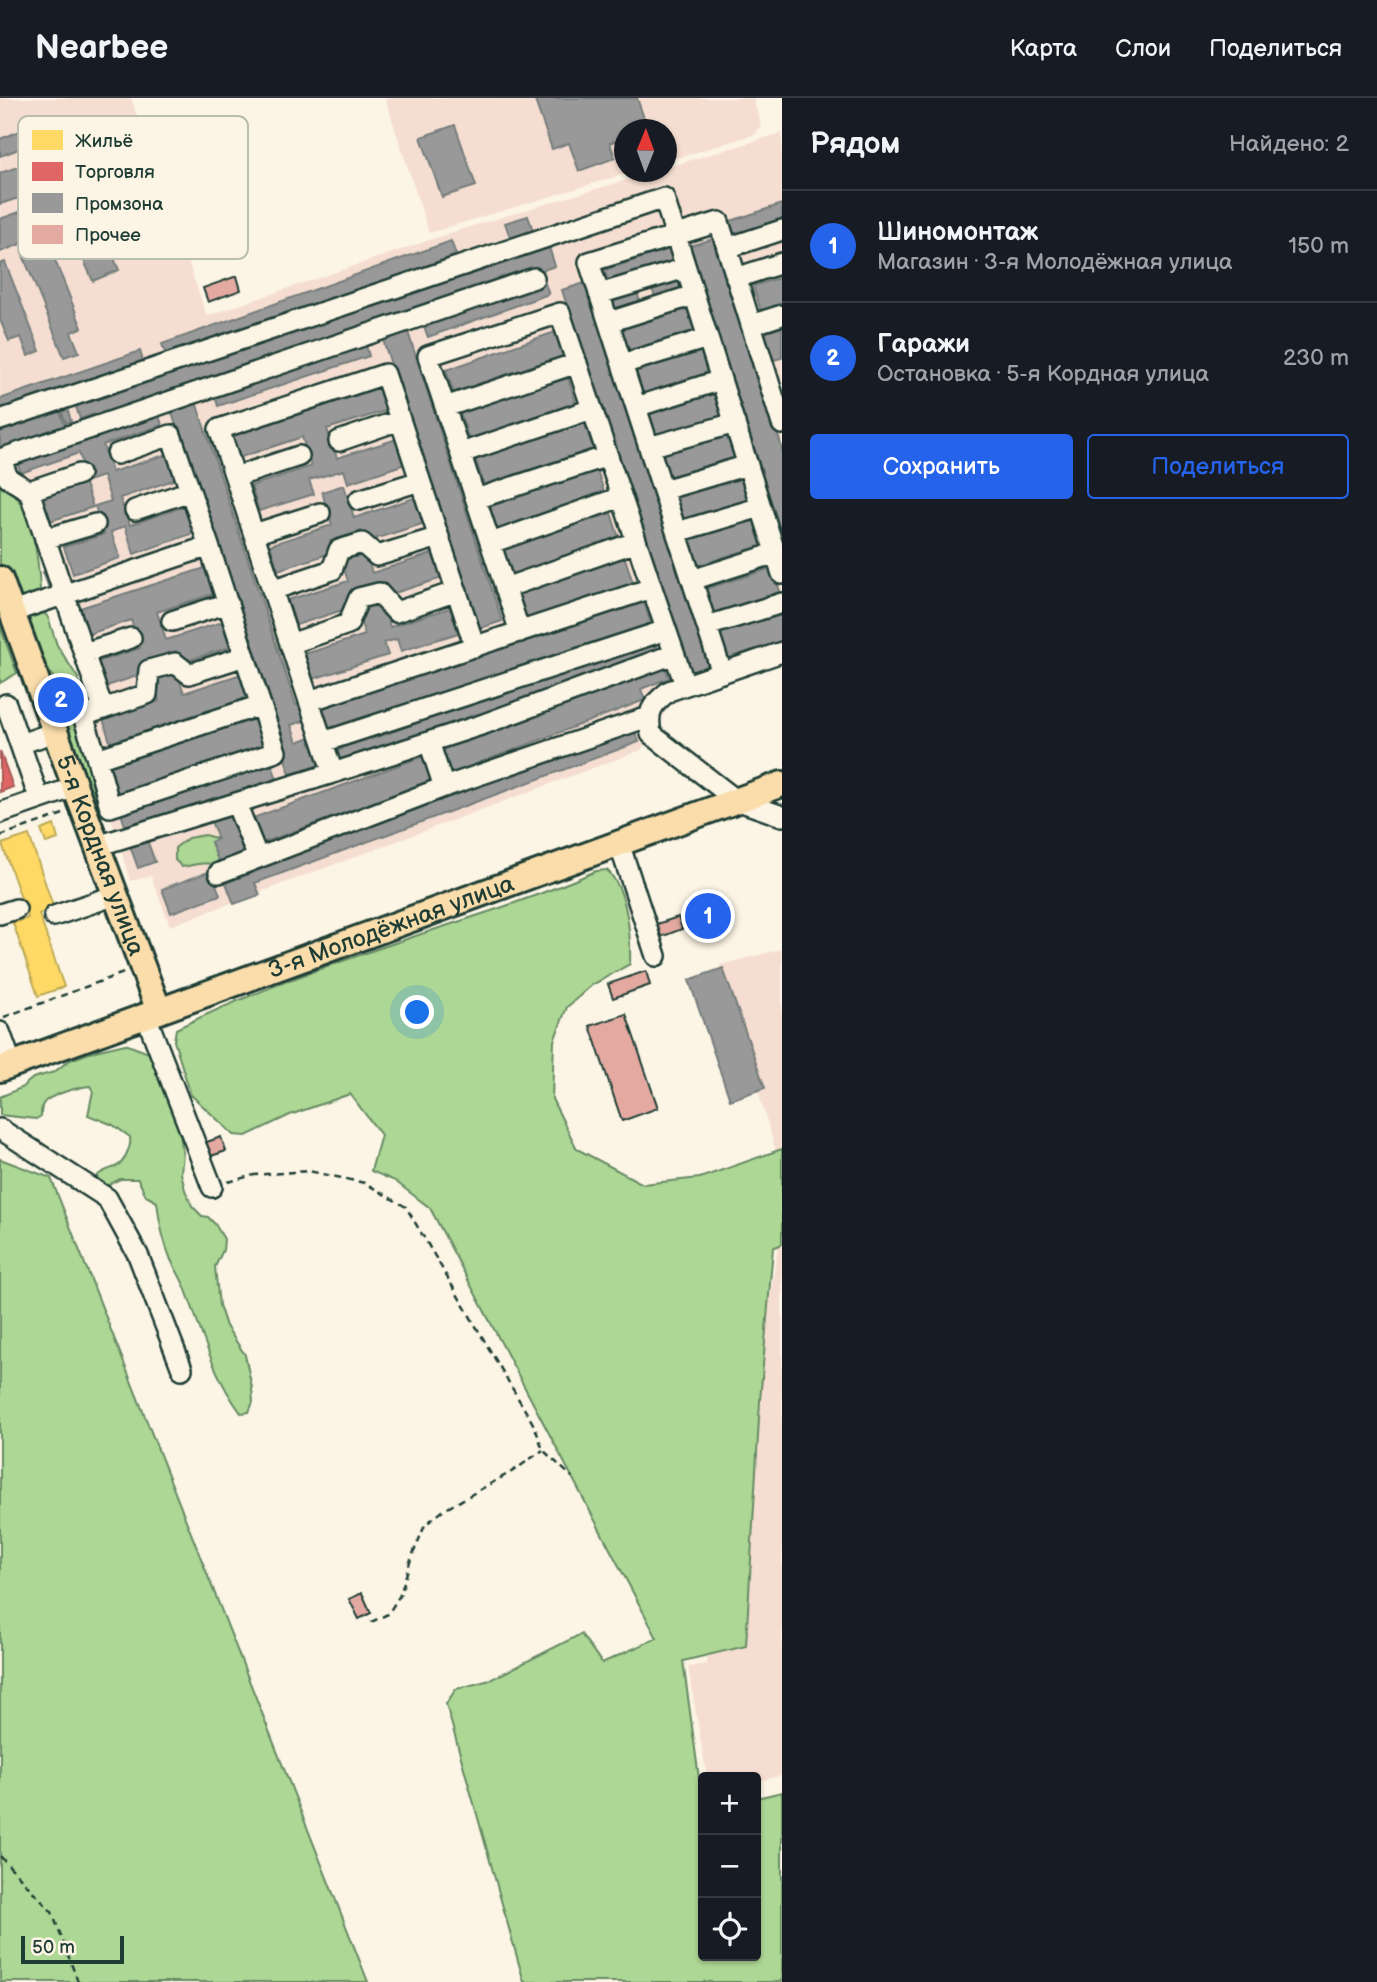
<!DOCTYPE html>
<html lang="ru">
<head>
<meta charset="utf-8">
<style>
  :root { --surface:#171b24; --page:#20242c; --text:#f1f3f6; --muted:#9ea1a6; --line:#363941; --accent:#2563eb }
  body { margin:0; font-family:"Balsamiq Sans",sans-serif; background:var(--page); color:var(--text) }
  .controls { position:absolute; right:21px; bottom:21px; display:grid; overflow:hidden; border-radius:7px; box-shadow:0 2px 5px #0004 }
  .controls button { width:63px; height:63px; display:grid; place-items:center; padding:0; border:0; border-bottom:2px solid var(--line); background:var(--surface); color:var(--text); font:35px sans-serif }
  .compass { position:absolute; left:614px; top:21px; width:63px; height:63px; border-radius:50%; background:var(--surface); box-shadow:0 2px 5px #0004; rotate:1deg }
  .scale { position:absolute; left:21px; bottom:18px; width:103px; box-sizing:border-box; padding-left:7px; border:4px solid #1f3d34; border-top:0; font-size:19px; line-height:24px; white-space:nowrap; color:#1f3d34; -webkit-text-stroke:5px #fcf5e5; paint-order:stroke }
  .you { position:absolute; left:418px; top:915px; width:24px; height:24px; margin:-18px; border:5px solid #fff; border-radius:50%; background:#1a73e8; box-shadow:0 0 0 10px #1a73e833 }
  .badge { display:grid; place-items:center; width:46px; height:46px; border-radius:50%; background:var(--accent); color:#fff; font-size:23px; font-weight:700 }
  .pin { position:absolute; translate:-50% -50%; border:4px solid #fff; box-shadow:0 2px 7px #0006 }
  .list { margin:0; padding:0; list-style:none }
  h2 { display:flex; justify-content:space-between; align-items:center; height:91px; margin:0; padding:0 28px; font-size:30px }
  h2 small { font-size:23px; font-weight:400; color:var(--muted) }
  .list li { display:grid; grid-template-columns:46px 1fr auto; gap:21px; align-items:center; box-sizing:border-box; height:112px; padding:0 28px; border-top:2px solid var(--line) }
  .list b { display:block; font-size:26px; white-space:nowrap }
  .list p { margin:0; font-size:23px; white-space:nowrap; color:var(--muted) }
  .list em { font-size:23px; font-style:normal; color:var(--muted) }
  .actions { display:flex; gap:14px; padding:21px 28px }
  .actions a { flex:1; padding:16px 0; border:2px solid var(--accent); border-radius:7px; text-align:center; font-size:24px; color:var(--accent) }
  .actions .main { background:var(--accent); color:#fff }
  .icon { flex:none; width:38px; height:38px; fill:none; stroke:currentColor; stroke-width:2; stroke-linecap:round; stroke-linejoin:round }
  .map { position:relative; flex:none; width:782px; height:1884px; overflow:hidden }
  header { display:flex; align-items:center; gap:42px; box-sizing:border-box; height:98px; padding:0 35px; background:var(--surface); border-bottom:2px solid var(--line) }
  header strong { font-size:33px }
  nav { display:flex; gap:38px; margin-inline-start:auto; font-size:24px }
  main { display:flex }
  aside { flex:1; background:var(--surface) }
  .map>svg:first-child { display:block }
  .built { fill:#f5ded1 }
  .green { fill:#add795; stroke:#668a64; stroke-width:2 }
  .homes { fill:#ffd966; stroke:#bcaa57; stroke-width:2 }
  .shops { fill:#e06666; stroke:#a65a57; stroke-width:2 }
  .industry { fill:#999; stroke:#747d7b; stroke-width:2 }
  .building { fill:#e4aaa2; stroke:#1f3d34; stroke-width:2 }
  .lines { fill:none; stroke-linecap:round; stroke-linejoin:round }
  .minor-casing { stroke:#1f3d34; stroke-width:24 }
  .major-casing { stroke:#1f3d34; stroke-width:30 }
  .path { stroke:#1f3d34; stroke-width:2.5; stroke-dasharray:7 5; stroke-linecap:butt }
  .minor { stroke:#fcf5e5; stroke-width:19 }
  .major { stroke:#faddab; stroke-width:24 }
  .labels { text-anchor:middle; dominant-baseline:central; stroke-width:7; stroke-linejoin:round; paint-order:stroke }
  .street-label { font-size:24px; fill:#1f3d34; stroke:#fcf5e5 }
  .key { fill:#fcf5e5; stroke:#babeb0; stroke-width:2 }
  .key-label { font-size:19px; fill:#1f3d34 }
</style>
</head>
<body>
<header>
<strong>Nearbee</strong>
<nav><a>Карта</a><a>Слои</a><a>Поделиться</a></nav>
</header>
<main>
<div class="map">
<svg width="782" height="1884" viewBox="0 0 782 1884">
  <rect width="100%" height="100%" fill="#fcf5e5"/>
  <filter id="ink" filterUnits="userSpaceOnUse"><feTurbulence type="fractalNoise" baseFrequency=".0143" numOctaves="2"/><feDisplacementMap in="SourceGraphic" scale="14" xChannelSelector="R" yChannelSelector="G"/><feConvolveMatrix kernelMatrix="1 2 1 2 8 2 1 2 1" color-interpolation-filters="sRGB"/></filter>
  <g filter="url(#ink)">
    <!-- built -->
    <path class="built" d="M0 0H131L207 218 459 132 653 74H666L667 69 782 35V562L675 599 641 652 170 828 151 778 130 783 83 627 97 621 19 389 0 383Z
      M385 0H753L761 26 756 36 667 63 666 32H624V74H631L429 135Z
      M782 851V1677L756 1684V1679H707L688 1569 706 1566 726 1471 779 1143H766L775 1050 720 867Z"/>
    <!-- green -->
    <path class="green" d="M0 378C32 409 38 450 40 493L35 501 17 505 0 465Z
      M40 511 48 519 57 547 78 580 79 595 76 614 105 717 99 715 85 701 62 645 53 579 44 565 36 558 26 523V514Z
      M0 528 17 575 0 585Z
      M205 737 218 741 211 744 220 767C204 764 198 766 182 769L175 762V750L188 740Z
      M607 772C628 793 631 838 630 866L592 887 567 909 554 943 552 1001 577 1051 643 1086 700 1080 782 1051V1146L773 1150 760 1303 746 1548 683 1563 699 1680 703 1682V1858H756V1700L782 1694V1884H524L446 1606 456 1591 490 1582 581 1536 602 1565 657 1540 430 1110 395 1083 371 1073 381 1037 350 996 290 1017 246 1038 234 1037 191 997 174 943 176 931C257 891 344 862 430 833 486 815 542 797 596 773Z
      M125 946 149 955 158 969 171 1011 178 1024 183 1055 181 1075 185 1092 192 1108 202 1118 208 1119 215 1126 224 1141 223 1152 215 1169 219 1207 226 1228 245 1257 252 1290 253 1304 249 1314 241 1315C213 1278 202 1234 186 1192 182 1181 176 1172 171 1162 164 1145 159 1123 157 1104L146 1098 138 1081H120L107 1088 98 1084 97 1078C109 1067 119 1074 126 1057 129 1050 131 1047 130 1039L113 1027 88 1017 93 993 90 988C79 989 48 997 43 1006 41 1010 41 1014 41 1018L36 1021 0 1017V999L21 990 33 980 54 974 70 962 95 953Z
      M0 1061 51 1080 368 1884H0Z"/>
    <!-- homes -->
    <path class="homes" d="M54 727 58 741 46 745 41 732Z
      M29 737 54 811 39 816 64 889 38 898 13 825 28 820 2 746Z"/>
    <!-- shops -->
    <path class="shops" d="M0 653 13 689 0 694Z
      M712 803 719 824 700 831 693 810Z"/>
    <!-- industry -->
    <path class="industry" d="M534 0H637L648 32H624V40L610 45 615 60 579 73 569 45 552 51Z
      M455 27 476 88 442 99 421 39Z
      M30 29 35 45 0 58V41Z
      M43 61 52 89 0 106V75Z
      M53 102 58 115 79 107 85 121 0 154V121L25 112 30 124 36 122 31 110Z
      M782 106V126L734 142 728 124Z
      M528 118 534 135 511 142 505 125Z
      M716 140 782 350V438L690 148Z
      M91 141 94 149 107 144 119 172 93 183 77 147Z
      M451 143 456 157 167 260 162 246Z
      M548 146 555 168 97 322 94 316 80 321 75 306Z
      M49 147 82 230 71 234 79 254 64 259 23 157Z
      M673 150 678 166 609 188 604 172Z
      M5 164 40 253 28 258 21 239 9 243 0 222V166Z
      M782 179V209L762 216 753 188Z
      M678 182 682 195 657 204 652 191Z
      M544 183 549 196 428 239 423 226Z
      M588 184 710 570 685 578 562 192Z
      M637 194 641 207 616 215 612 202Z
      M691 206 700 233 629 255 621 228Z
      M782 229V260L773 262 764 235Z
      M407 231 502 523 478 531 382 239Z
      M555 234 564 261 455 299 446 272Z
      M365 244 369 258 218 308 214 295Z
      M706 249 714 275 644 297 635 271Z
      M140 253 144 266 0 316V301Z
      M568 280 577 308 469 342 460 314Z
      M380 287 388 312 327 331 337 360 400 340 408 365 348 385 344 372 309 382 314 396 259 413 251 388 311 368 302 339 238 360 230 335Z
      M717 291 726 318 655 340 647 313Z
      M195 301 296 607 302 606 307 622 291 627 297 644 313 638 322 666 290 676 170 309Z
      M67 309 71 323 66 325 61 311Z
      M59 311 67 334 3 354 0 347V330Z
      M158 314 162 327 103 347 112 374 168 356 176 381 120 400 130 427 185 408 194 435 134 456 125 428 111 434 120 460 73 476 64 449 104 436 95 408 111 403 103 378 88 383 79 355 21 375 16 362Z
      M584 323 593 351 484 387 475 360Z
      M729 334 737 360 667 382 659 356Z
      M596 369 605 397 496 434 487 406Z
      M745 377 753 403 683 425 675 399Z
      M84 383 93 409 47 424 38 399Z
      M344 387 354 420 417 399 425 425 365 444 361 433 330 443 334 454 278 472 270 447 332 427 322 394Z
      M611 415 620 443 511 480 502 452Z
      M758 420 766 446 696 468 687 442Z
      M364 448 372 475 434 455 442 480 385 498 381 484 351 494 355 508 296 527 288 502 348 483 339 456Z
      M625 460 634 488 525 525 516 497Z
      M53 470 61 492 51 496 43 474Z
      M205 470 213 496 157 514 166 542 222 524 230 549 180 565 176 553 143 564 146 575 101 590 93 565 140 550 131 522 83 538 74 512Z
      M772 470 781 496 710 518 702 492Z
      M642 499 652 529 327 635 318 605Z
      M382 502 390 529 450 510 458 535 401 553 397 541 384 545 388 557 313 581 305 556 365 537 356 510Z
      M782 514V543L725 561 716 534Z
      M655 541 659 554 336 669 331 655 343 651 340 643 369 633 372 641Z
      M664 566 669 580 641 591 645 602 450 676 441 652Z
      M175 568 184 595 244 575 252 601 111 647 103 621 159 603 151 576Z
      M259 619 268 648 114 698 105 669Z
      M634 631 639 644 255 785 260 797 234 806 226 785 265 770 264 767Z
      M424 658 433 683 259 746 250 721Z
      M271 664 277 681 126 730 120 713Z
      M234 709 252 755 220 767 211 744 218 741 209 718Z
      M146 739 155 764 138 770 129 745Z
      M211 773 220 797 171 815 162 791Z
      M723 870 765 990 730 1002 689 882Z"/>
    <!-- building -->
    <path class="building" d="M237 178 241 192 208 204 203 190Z
      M678 819 682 831 661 839 657 826Z
      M646 873 650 887 613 900 608 886Z
      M626 916 658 1010 622 1023 590 928Z
      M221 1039 226 1053 202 1061 198 1047Z
      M362 1495 371 1515 359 1521 349 1501Z"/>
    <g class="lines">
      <defs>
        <path id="minor" d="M727 150 782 132
          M736 180 782 165
          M599 196 686 170
          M609 224 694 197
          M751 227 782 217
          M622 266 708 240
          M445 309 577 265
          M636 309 721 282
          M0 322 664 100 782 476
          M339 343 400 322
          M649 349 735 325
          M461 355 592 311
          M0 361 534 180
          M1 361 8 380 29 393 103 611 83 618 97 661 261 607
          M235 379 299 358
          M663 392 748 367
          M29 393 79 376
          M476 401 608 358
          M359 402 420 383
          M135 412 190 393
          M677 434 761 409
          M254 436 320 415
          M45 441 95 426
          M491 445 621 399
          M692 482 776 455
          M505 490 636 444
          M652 490 685 587
          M272 492 332 472 339 452 362 445 377 458 439 439
          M12 514 209 448
          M172 523 228 505
          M707 528 782 505
          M290 546 348 526 359 500 379 495 396 514 457 493
          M782 554 669 593C651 607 647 613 651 636L736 702 782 718
          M84 555 131 540
          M722 575 589 164 719 124 782 326
          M309 603 219 331 385 276 475 549
          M6 606 35 689
          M103 611 147 596 149 572 175 565 189 576 245 558
          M323 644 666 532
          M429 644 444 689
          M20 646 55 634
          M97 661 110 709 276 654 209 448 171 337 117 356
          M333 675 484 626 674 556
          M236 705 258 760
          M0 715 75 689
          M619 745 656 858
          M97 748 333 675 309 603 652 490 560 215 428 258 520 534
          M219 775 444 689 648 619
          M0 816 16 811
          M54 818 116 797
          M146 918 212 1089
          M0 934 12 967
          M0 1031 107 1100 138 1157 182 1271"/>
        <g id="major">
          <path id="s1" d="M0 481 75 689 159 913"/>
          <path id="s2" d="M0 971 782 686"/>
        </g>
      </defs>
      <!-- minor casing -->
      <use href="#minor" class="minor-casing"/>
      <!-- major casing -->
      <use href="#major" class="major-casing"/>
      <!-- path -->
      <path class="path" d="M0 738 66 715
        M4 919 126 874
        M228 1084 254 1077 309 1073 365 1085 406 1109 535 1329 543 1352 572 1379
        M371 1524 388 1516 400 1497 411 1461 425 1427 444 1412 513 1373 543 1352
        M0 1758 52 1814 78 1884"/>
      <!-- minor -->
      <use href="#minor" class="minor"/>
      <!-- major -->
      <use href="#major" class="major"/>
    </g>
  </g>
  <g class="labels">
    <!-- street labels -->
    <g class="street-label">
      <text stroke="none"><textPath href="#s1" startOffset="294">5-я Кордная улица</textPath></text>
      <text stroke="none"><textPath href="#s2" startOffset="416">3-я Молодёжная улица</textPath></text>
    </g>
  </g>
  <!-- legend -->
  <rect x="18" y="18" width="230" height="143" rx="10" class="key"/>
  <rect x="32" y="32" width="31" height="20" fill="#ffd966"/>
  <rect x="32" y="64" width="31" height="19" fill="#e06666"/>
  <rect x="32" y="95" width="31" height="20" fill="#999"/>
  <rect x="32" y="127" width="31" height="19" fill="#e4aaa2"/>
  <g class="key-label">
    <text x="75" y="49">Жильё</text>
    <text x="75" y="80">Торговля</text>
    <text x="75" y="112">Промзона</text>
    <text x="75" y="143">Прочее</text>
  </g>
</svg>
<div class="controls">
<button>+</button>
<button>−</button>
<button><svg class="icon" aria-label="locate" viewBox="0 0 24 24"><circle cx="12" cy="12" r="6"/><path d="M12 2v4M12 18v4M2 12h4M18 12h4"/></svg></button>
</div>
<svg class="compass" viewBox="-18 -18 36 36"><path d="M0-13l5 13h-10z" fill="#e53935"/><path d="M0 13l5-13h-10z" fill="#9ea1a6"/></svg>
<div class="scale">50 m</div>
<div class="you"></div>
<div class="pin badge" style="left:708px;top:818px">1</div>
<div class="pin badge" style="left:61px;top:602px">2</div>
</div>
<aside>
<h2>Рядом<small>Найдено: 2</small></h2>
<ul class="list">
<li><span class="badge">1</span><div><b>Шиномонтаж</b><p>Магазин · 3-я Молодёжная улица</p></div><em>150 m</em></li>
<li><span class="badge">2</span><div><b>Гаражи</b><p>Остановка · 5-я Кордная улица</p></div><em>230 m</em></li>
</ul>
<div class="actions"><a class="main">Сохранить</a><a>Поделиться</a></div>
</aside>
</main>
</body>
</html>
